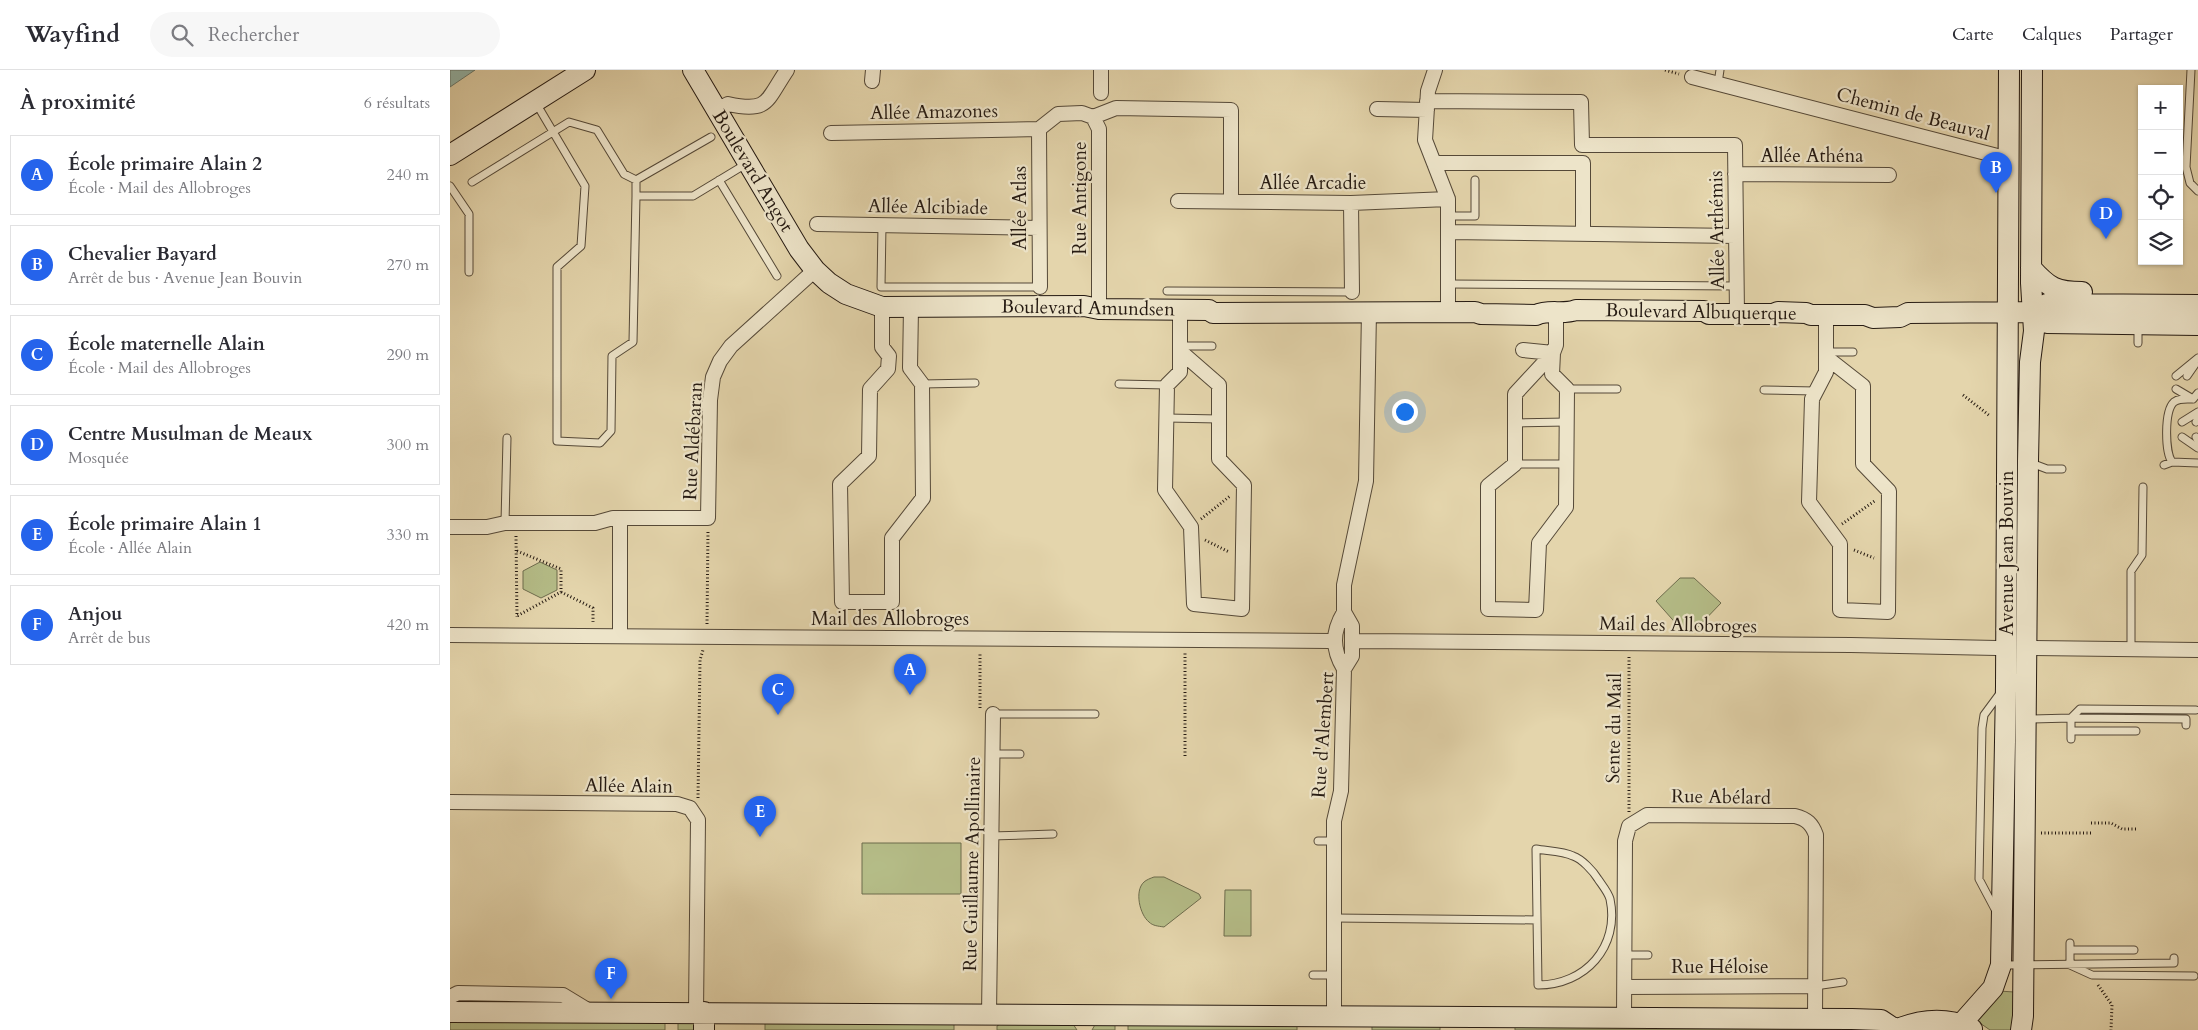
<!DOCTYPE html>
<html lang="fr">
<head>
<meta charset="utf-8">
<style>
  :root { --surface:#fff; --page:#f7f7f7; --text:#2b2b33; --muted:#7c7c81; --line:#e1e1e2; --accent:#2563eb }
  body { margin:0; font-family:Cardo,serif; background:var(--page); color:var(--text) }
  .controls { position:absolute; right:15px; top:15px; display:grid; overflow:hidden; border-radius:0px; box-shadow:0 1px 4px #0004 }
  .controls button { width:45px; height:45px; display:grid; place-items:center; padding:0; border:0; border-bottom:1px solid var(--line); background:var(--surface); color:var(--text); font:25px sans-serif }
  .you { position:absolute; left:954px; top:341px; width:18px; height:18px; margin:-12px; border:4px solid #fff; border-radius:50%; background:#1a73e8; box-shadow:0 0 0 8px #1a73e833 }
  .badge { display:grid; place-items:center; width:32px; height:32px; border-radius:50%; background:var(--accent); color:#fff; font-size:16px; font-weight:700 }
  .pin { position:absolute; translate:-50% -41px; filter:drop-shadow(0 1px 2px #0008) }
  .pin::after { content:''; position:absolute; top:26px; width:18px; height:15px; background:inherit; clip-path:polygon(0 0,100% 0,50% 100%) }
  .list { margin:0; padding:0; list-style:none }
  h2 { display:flex; justify-content:space-between; align-items:center; height:65px; margin:0; padding:0 20px; font-size:21px }
  h2 small { font-size:16px; font-weight:400; color:var(--muted) }
  .list li { display:grid; grid-template-columns:32px 1fr auto; gap:15px; align-items:center; box-sizing:border-box; height:80px; margin:0 10px 10px; padding:0 10px; border:1px solid var(--line); border-radius:0px }
  .list b { display:block; font-size:19px; white-space:nowrap }
  .list p { margin:0; font-size:16px; white-space:nowrap; color:var(--muted) }
  .list em { font-size:16px; font-style:normal; color:var(--muted) }
  .icon { flex:none; width:28px; height:28px; fill:none; stroke:currentColor; stroke-width:2; stroke-linecap:round; stroke-linejoin:round }
  .map { position:relative; flex:none; width:1748px; height:960px; overflow:hidden }
  header { display:flex; align-items:center; gap:30px; box-sizing:border-box; height:70px; padding:0 25px; background:var(--surface); border-bottom:1px solid var(--line) }
  header strong { font-size:24px }
  nav { display:flex; gap:28px; margin-inline-start:auto; font-size:18px }
  .search { width:350px; height:45px; background:var(--page); display:flex; align-items:center; gap:12px; box-sizing:border-box; padding:0 18px; border-radius:28px; color:var(--muted); font-size:19px }
  main { display:flex }
  aside { flex:1; background:var(--surface) }
  .map>svg:first-child { display:block }
  .green { fill:#b5bd88; stroke:#6d6c4d }
  .water { fill:#95b8ac; stroke:#68796e }
  .lines { fill:none; stroke-linecap:round; stroke-linejoin:round }
  .lane-casing { stroke:#554938; stroke-width:9 }
  .street-casing { stroke:#554938; stroke-width:16 }
  .secondary-casing { stroke:#251a12; stroke-width:22 }
  .path { stroke:#251a12; stroke-width:3; stroke-dasharray:1 2.5; stroke-linecap:butt }
  .lane { stroke:#ede4c9; stroke-width:7 }
  .street { stroke:#ede4c9; stroke-width:14 }
  .secondary { stroke:#ede4c9; stroke-width:20 }
  .labels { text-anchor:middle; dominant-baseline:central; stroke-width:4.5; stroke-linejoin:round; paint-order:stroke }
  .street-label { font-size:19px; fill:#251a12; stroke:#ede4c9 }
</style>
</head>
<body>
<header>
<strong>Wayfind</strong>
<div class="search"><svg class="icon" aria-label="search" viewBox="0 0 24 24"><circle cx="10" cy="10" r="6"/><path d="M15 15l6 6"/></svg>Rechercher</div>
<nav><a>Carte</a><a>Calques</a><a>Partager</a></nav>
</header>
<main>
<aside>
<h2>À proximité<small>6 résultats</small></h2>
<ul class="list">
<li><span class="badge">A</span><div><b>École primaire Alain 2</b><p>École · Mail des Allobroges</p></div><em>240 m</em></li>
<li><span class="badge">B</span><div><b>Chevalier Bayard</b><p>Arrêt de bus · Avenue Jean Bouvin</p></div><em>270 m</em></li>
<li><span class="badge">C</span><div><b>École maternelle Alain</b><p>École · Mail des Allobroges</p></div><em>290 m</em></li>
<li><span class="badge">D</span><div><b>Centre Musulman de Meaux</b><p>Mosquée</p></div><em>300 m</em></li>
<li><span class="badge">E</span><div><b>École primaire Alain 1</b><p>École · Allée Alain</p></div><em>330 m</em></li>
<li><span class="badge">F</span><div><b>Anjou</b><p>Arrêt de bus</p></div><em>420 m</em></li>
</ul>
</aside>
<div class="map">
<svg width="1748" height="960" viewBox="0 0 1748 960">
  <rect width="100%" height="100%" fill="#e4d5ac"/>
  <filter id="stains"><feTurbulence type="fractalNoise" baseFrequency=".004" numOctaves="4"/><feColorMatrix values="0 0 0 0 .2 0 0 0 0 .09 0 0 0 0 .02 0 0 0 .5 -.17"/></filter>
  <radialGradient id="worn" r=".72"><stop offset=".6" stop-color="#630" stop-opacity="0"/><stop offset="1" stop-color="#630" stop-opacity=".3"/></radialGradient>
  <!-- green -->
  <path class="green" d="M90 492 107 500V520L91 528 73 519V501Z
    M1230 508H1244L1271 533 1247 558H1230L1206 531Z
    M412 773H511V824H412Z
    M704 807H714L749 824 751 828 714 857C708 856 703 856 699 852 690 845 684 821 694 812 696 810 701 808 704 807Z
    M775 820H801V866H774Z
    M1549 921 1564 922V960H1540L1527 951Z
    M11 929 108 930 123 937 1 936Z
    M0 948 215 949V960H0Z
    M315 949 504 951V960H315Z
    M228 951H242L246 955V960H228Z
    M621 951 627 960H547V956L553 952Z
    M678 952 847 955V960H678Z
    M646 953H665V960H642Z
    M922 956H990V960H922Z
    M1392 956 1390 960H1065V957Z"/>
  <!-- water -->
  <path class="water" d="M0 0H25L0 17Z"/>
  <g class="lines">
    <defs>
      <path id="lane" d="M1741 0 1736 97 1740 113 1748 121
        M1268 13 1270 0
        M86 33 135 116 131 176 107 197V371L150 373 161 361 162 286 183 272 186 126H243L296 94
        M269 110 327 206
        M22 112 119 52 147 60 174 104 186 110
        M0 116 19 144V202
        M186 126V110L261 67
        M998 146H1025V110
        M432 155 431 217H590
        M999 214 1287 216
        M717 221 902 222
        M1688 273V256
        M730 276H762
        M1376 282H1403
        M1726 306 1748 288
        M1737 306 1746 293
        M472 314 525 313
        M669 314 717 315
        M1117 319H1167
        M1726 319 1743 329
        M1314 320 1365 321
        M717 348 769 349
        M1732 352 1748 342
        M1746 352 1748 348
        M1065 353 1117 352
        M1732 367 1748 378
        M1746 367 1748 371
        M1722 392C1715 382 1714 341 1724 332 1729 328 1736 329 1743 329L1748 323
        M1581 393 1597 399H1612
        M1065 394H1116
        M1714 395 1722 392 1748 393
        M55 453 57 368
        M1681 579V501L1692 485 1693 417
        M543 644H645
        M1621 648 1630 639 1746 640
        M1621 648 1736 649V655
        M1577 649 1621 648V669
        M1621 661H1686
        M542 684H570
        M541 766 603 764
        M868 771H884
        M1086 779C1097 781 1113 781 1123 786 1132 789 1143 801 1148 809 1152 815 1158 822 1160 829 1170 877 1135 915 1088 915Z
        M1547 843 1529 809 1532 658 1534 645 1551 622
        M884 848 1087 850
        M1620 873V895L1642 905 1744 906
        M1620 880H1684
        M1175 885H1198
        M1552 895 1724 893V888
        M863 905H884
        M1365 916 1393 912"/>
      <path id="street" d="M985 0 978 21 975 70 998 129V242
        M1242 7 1559 89
        M422 11 423 0
        M651 23V0
        M977 31 1131 32 1132 75H1285L1287 244
        M927 39 977 40
        M267 40 278 34C319 43 316 31 337 0
        M643 47 666 38 781 40V132
        M589 59 608 44 632 43 643 47 649 59V239
        M589 59 590 217
        M381 63 589 59
        M984 93H1133V164
        M1285 104 1439 105
        M728 131 901 133 998 129
        M901 133 902 222
        M367 154 589 158
        M998 162 1286 166
        M432 237V277L439 286 438 299 420 319 419 386 390 414 392 532H442V468L473 428 472 314 460 298 461 238
        M1073 280 1103 283 1106 275V242
        M730 281 769 315V389L794 415 792 539 744 534 741 457 715 420 717 315 730 302V240
        M1103 283 1102 304 1117 319 1116 437 1089 473 1086 540 1038 539V416L1065 394V324Z
        M1376 287 1413 316V394L1439 421 1438 542 1390 540V474L1359 432 1362 329 1376 302V245
        M170 448V566
        M0 457H37L55 453H145L163 448H258L260 330 263 307 270 291 281 276 365 200
        M894 542C882 562 882 579 894 599
        M0 565 880 571
        M908 571 1401 575 1547 578
        M1584 578 1748 580
        M0 732 227 734 240 738 248 750 246 942
        M1175 917 1365 916
        M0 927 8 923 113 925 141 942
        M539 945 543 644
        M884 947V751L891 721 894 599 902 586V556L894 542V515L916 411 919 241
        M1174 948 1175 771 1179 756 1197 745 1345 746C1357 749 1362 754 1366 765L1365 949"/>
      <path id="secondary" d="M243 0 349 179 365 200 379 213 396 224 432 237 634 236 649 239 759 240 763 243 1025 242 1031 244 1086 245C1099 239 1113 245 1126 240L1254 241 1259 244H1323L1328 242 1356 243 1361 245H1415L1423 248 1450 247 1458 243 1583 242 1597 234 1748 235
        M0 85 135 0
        M1581 198C1599 218 1606 222 1632 222
        M1583 242 1597 253 1748 255
        M0 942 1402 949 1431 950 1446 960
        M1512 953 1543 918 1551 895 1556 616 1559 0
        M254 960V942
        M1445 960C1471 949 1496 946 1522 959
        M1571 960 1573 946 1578 391 1580 292 1584 261 1581 213 1582 0"/>
    </defs>
    <!-- lane casing -->
    <use href="#lane" class="lane-casing"/>
    <!-- street casing -->
    <use href="#street" class="street-casing"/>
    <!-- secondary casing -->
    <use href="#secondary" class="secondary-casing"/>
    <!-- path -->
    <path class="path" d="M1215 0 1229 4
      M1513 325 1540 346
      M751 449 780 426
      M1392 454 1426 430
      M66 466 67 547
      M755 470 779 482
      M1404 480 1424 488
      M67 481 111 499V522L67 546
      M111 522 143 538V552
      M257 554 258 460
      M530 638V582
      M735 686V583
      M248 728 250 590 253 580
      M1179 742V586
      M1641 753H1661L1672 759H1686
      M1591 763H1641
      M1648 915 1662 935 1661 960"/>
    <!-- lane -->
    <use href="#lane" class="lane"/>
    <!-- street -->
    <use href="#street" class="street"/>
    <!-- secondary -->
    <use href="#secondary" class="secondary"/>
  </g>
  <g class="labels">
    <!-- street labels -->
    <g class="street-label">
      <text transform="translate(484 42) rotate(-1)">Allée Amazones</text>
      <text transform="translate(1463 44) rotate(15)">Chemin de Beauval</text>
      <text x="1362" y="86">Allée Athéna</text>
      <text transform="translate(303 101) rotate(59)">Boulevard Angot</text>
      <text x="863" y="113">Allée Arcadie</text>
      <text transform="translate(630 128) rotate(-90)">Rue Antigone</text>
      <text transform="translate(478 137) rotate(1)">Allée Alcibiade</text>
      <text transform="translate(570 138) rotate(-90)">Allée Atlas</text>
      <text transform="translate(1267 160) rotate(-91)">Allée Arthémis</text>
      <text transform="translate(638 238) rotate(1)">Boulevard Amundsen</text>
      <text transform="translate(1251 242) rotate(1)">Boulevard Albuquerque</text>
      <text transform="translate(243 371) rotate(-87)">Rue Aldébaran</text>
      <text transform="translate(1557 483) rotate(-90)">Avenue Jean Bouvin</text>
      <text x="440" y="549">Mail des Allobroges</text>
      <text transform="translate(1228 555) rotate(1)">Mail des Allobroges</text>
      <text transform="translate(1164 658) rotate(-89)">Sente du Mail</text>
      <text transform="translate(873 665) rotate(-86)">Rue d'Alembert</text>
      <text transform="translate(179 716) rotate(1)">Allée Alain</text>
      <text transform="translate(1271 727) rotate(1)">Rue Abélard</text>
      <text transform="translate(522 794) rotate(-89)">Rue Guillaume Apollinaire</text>
      <text x="1270" y="897">Rue Héloise</text>
    </g>
  </g>
  <rect width="100%" height="100%" filter="url(#stains)"/>
  <rect width="100%" height="100%" fill="url(#worn)"/>
</svg>
<div class="controls">
<button>+</button>
<button>−</button>
<button><svg class="icon" aria-label="locate" viewBox="0 0 24 24"><circle cx="12" cy="12" r="6"/><path d="M12 2v4M12 18v4M2 12h4M18 12h4"/></svg></button>
<button><svg class="icon" aria-label="layers" viewBox="0 0 24 24"><path d="M12 4l9 5-9 5-9-5zM3 14l9 5 9-5"/></svg></button>
</div>
<div class="you"></div>
<div class="pin badge" style="left:460px;top:625px">A</div>
<div class="pin badge" style="left:1546px;top:123px">B</div>
<div class="pin badge" style="left:328px;top:645px">C</div>
<div class="pin badge" style="left:1656px;top:169px">D</div>
<div class="pin badge" style="left:310px;top:767px">E</div>
<div class="pin badge" style="left:161px;top:929px">F</div>
</div>
</main>
</body>
</html>
